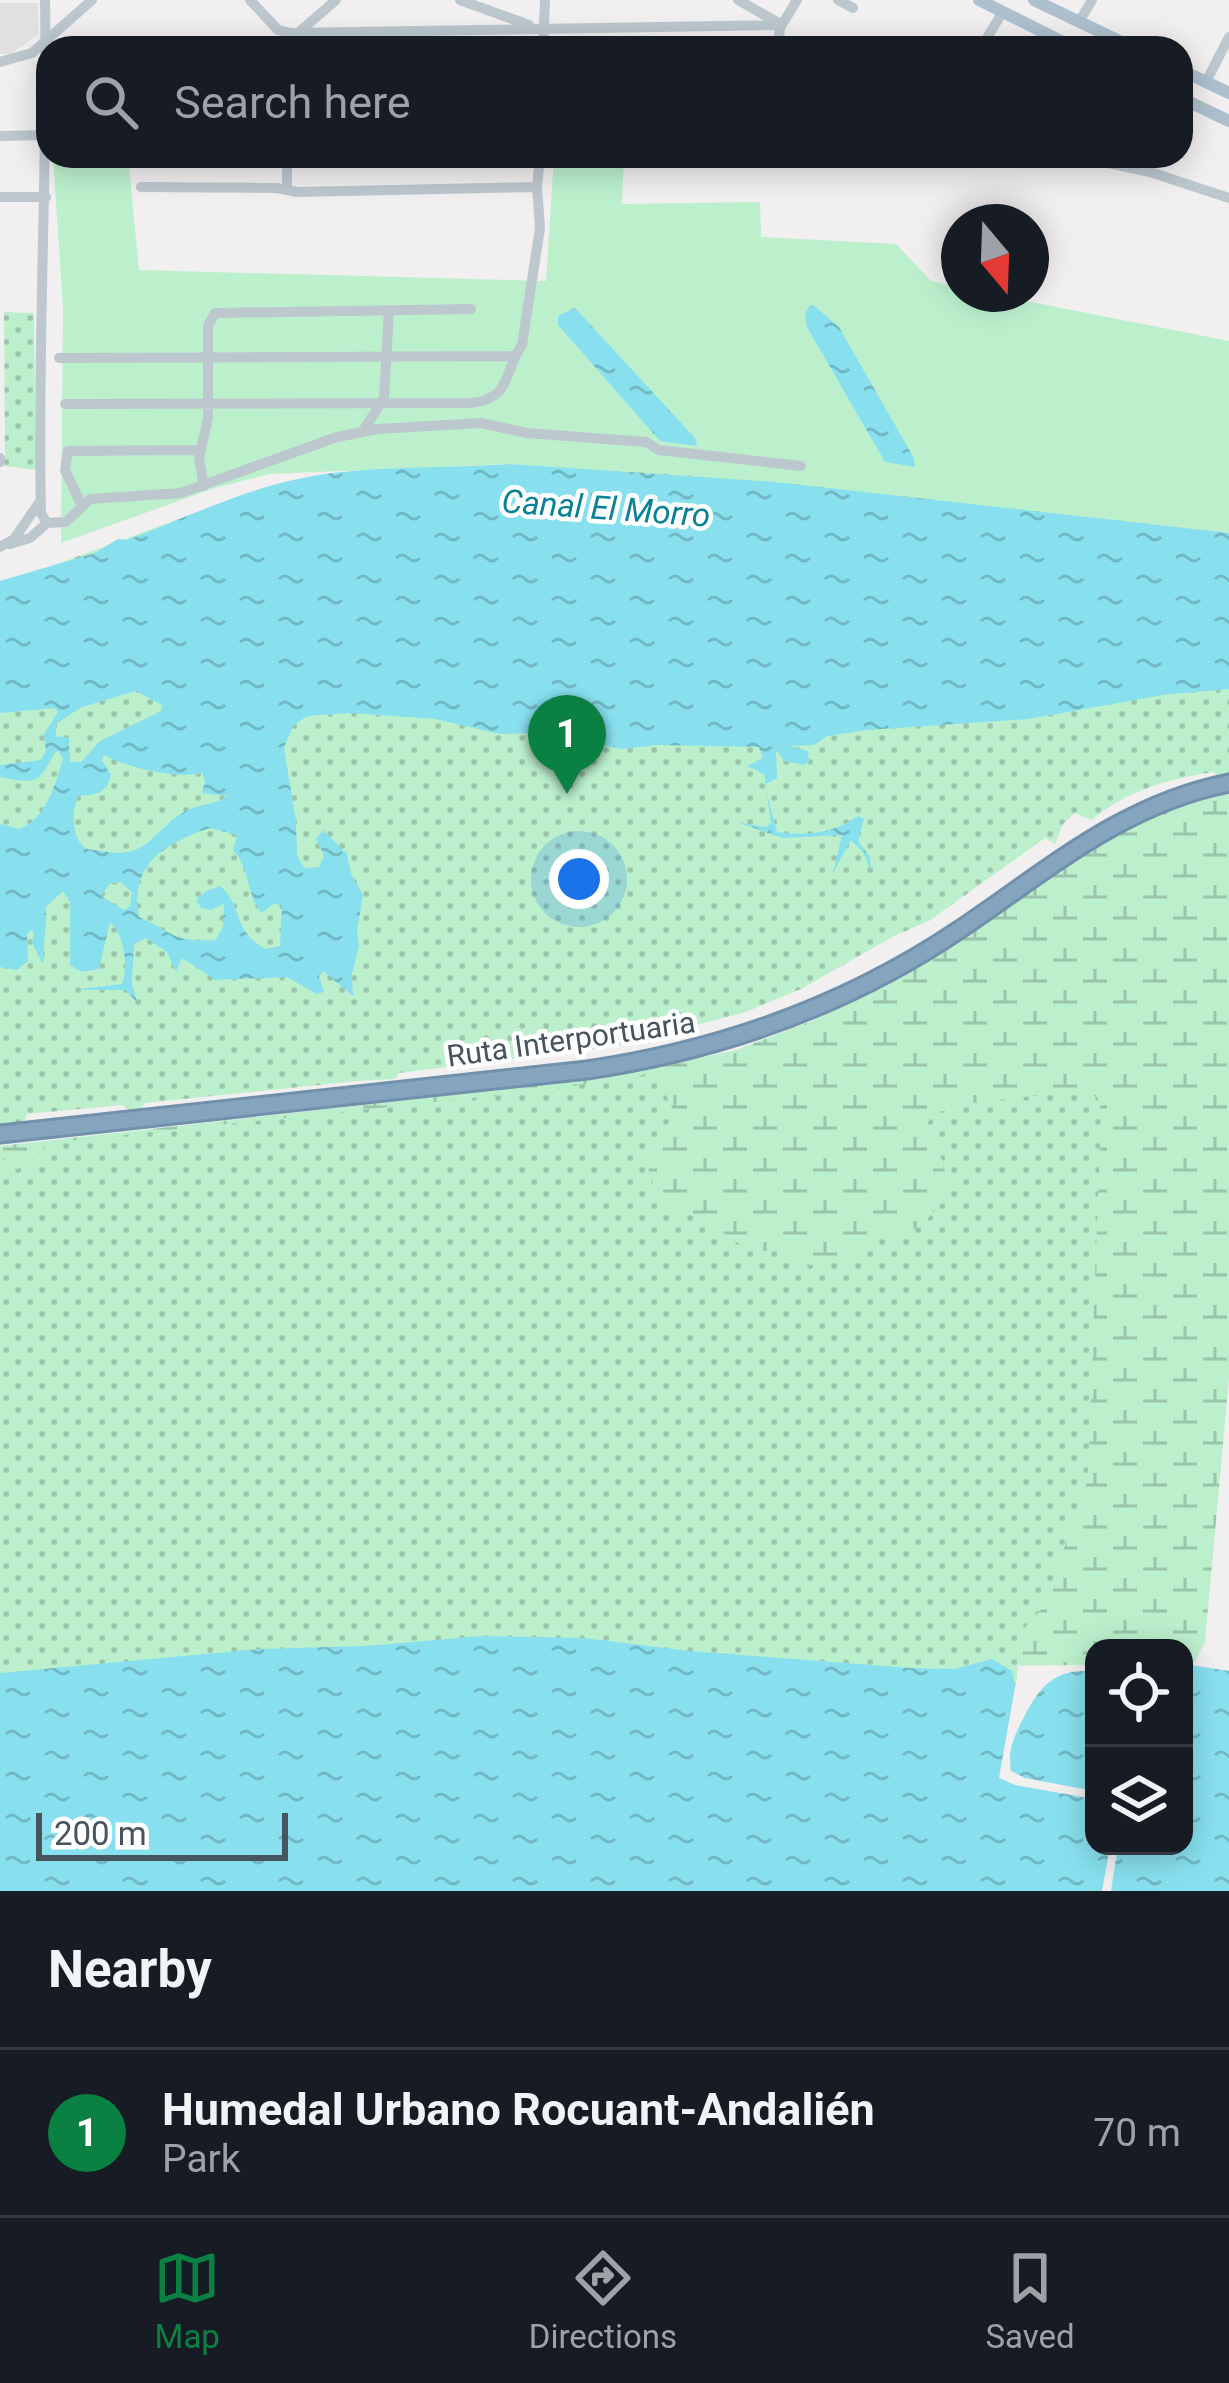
<!DOCTYPE html>
<html lang="en">
<head>
<meta charset="utf-8">
<style>
  :root { --surface:#171b24; --page:#242831; --text:#f1f3f6; --muted:#9ea1a6; --line:#363941; --accent:#0b8043 }
  body { margin:0; font-family:Roboto,sans-serif; background:var(--page); color:var(--text) }
  .controls { position:absolute; right:36px; bottom:36px; display:grid; overflow:hidden; border-radius:24px; box-shadow:0 6px 30px #0003 }
  .controls button { width:108px; height:108px; display:grid; place-items:center; padding:0; border:0; border-bottom:3px solid var(--line); background:var(--surface); color:var(--text); font:60px sans-serif }
  .compass { position:absolute; left:941px; top:204px; width:108px; height:108px; border-radius:50%; background:var(--surface); box-shadow:0 6px 30px #0003; rotate:161deg }
  .scale { position:absolute; left:36px; bottom:30px; width:252px; box-sizing:border-box; padding-left:12px; border:6px solid #46545d; border-top:0; font-size:33px; line-height:42px; white-space:nowrap; color:#46545d; -webkit-text-stroke:9px #fff; paint-order:stroke }
  .you { position:absolute; left:579px; top:879px; width:42px; height:42px; margin:-30px; border:9px solid #fff; border-radius:50%; background:#1a73e8; box-shadow:0 0 0 18px #1a73e833 }
  .badge { display:grid; place-items:center; width:78px; height:78px; border-radius:50%; background:var(--accent); color:#fff; font-size:39px; font-weight:700 }
  .pin { position:absolute; translate:-50% -99px; filter:drop-shadow(0 3px 6px #0008) }
  .pin::after { content:''; position:absolute; top:63px; width:42px; height:36px; background:inherit; clip-path:polygon(0 0,100% 0,50% 100%) }
  .list { margin:0; padding:0; list-style:none }
  h2 { display:flex; justify-content:space-between; align-items:center; height:156px; margin:0; padding:0 48px; font-size:51px }
  h2 small { font-size:39px; font-weight:400; color:var(--muted) }
  .list li { display:grid; grid-template-columns:78px 1fr auto; gap:36px; align-items:center; box-sizing:border-box; height:168px; padding:0 48px; border-top:3px solid var(--line) }
  .list b { display:block; font-size:45px; white-space:nowrap }
  .list p { margin:0; font-size:39px; white-space:nowrap; color:var(--muted) }
  .list em { font-size:39px; font-style:normal; color:var(--muted) }
  .icon { flex:none; width:66px; height:66px; fill:none; stroke:currentColor; stroke-width:2; stroke-linecap:round; stroke-linejoin:round }
  .map { position:relative; flex:none; width:1229px; height:1891px; overflow:hidden }
  .search { position:absolute; background:var(--surface); box-shadow:0 6px 30px #0003; left:36px; right:36px; top:36px; height:132px; display:flex; align-items:center; gap:30px; box-sizing:border-box; padding:0 42px; border-radius:36px; color:var(--muted); font-size:45px }
  .sheet { height:324px; background:var(--surface) }
  nav { display:flex; justify-content:space-around; align-items:center; box-sizing:border-box; height:168px; border-top:3px solid var(--line); background:var(--surface); font-size:33px; color:var(--muted) }
  nav a { display:grid; justify-items:center; gap:6px }
  nav .on { color:var(--accent) }
  .map>svg:first-child { display:block }
  .education { fill:#e2e0e1 }
  .green { fill:#bcf0cd }
  .wetland { fill:url(#wetland-marsh) }
  .park { fill:url(#park-dots) }
  .water { fill:url(#water-ripples); fill-rule:evenodd }
  .lines { fill:none; stroke-linecap:round; stroke-linejoin:round }
  .highway-casing { stroke:#7090ab; stroke-width:21 }
  .minor { stroke:#bcc7ce; stroke-width:10 }
  .major { stroke:#aec0ce; stroke-width:12 }
  .highway { stroke:#85a5bf; stroke-width:15 }
  .labels { text-anchor:middle; dominant-baseline:central; stroke-width:9; stroke-linejoin:round; paint-order:stroke }
  .street-label { font-size:30px; fill:#46545d; stroke:#fff }
  .water-label { font-size:33px; font-style:italic; fill:#0a8296; stroke:#fff }
</style>
</head>
<body>
<div class="map">
<svg width="1229" height="1891" viewBox="0 0 1229 1891">
  <defs>
    <pattern id="wetland-marsh" width="20" height="14" patternUnits="userSpaceOnUse" patternTransform="scale(3)"><rect width="20" height="14" fill="#bcf0cd"/><path d="M1 5h8M5 5V1M11 12h8M15 12V8" fill="none" stroke="#9bc5aa"/></pattern>
    <pattern id="park-dots" width="8" height="8" patternUnits="userSpaceOnUse" patternTransform="scale(3)"><rect width="8" height="8" fill="#bcf0cd"/><path d="M2 2h.1M6 6h.1" fill="none" stroke="#9bc5aa" stroke-width="1.8" stroke-linecap="round"/></pattern>
    <pattern id="water-ripples" width="26" height="14" patternUnits="userSpaceOnUse" patternTransform="scale(3)"><rect width="26" height="14" fill="#88e0ee"/><path d="M2 4q2-2 4 0t4 0M15 11q2-2 4 0t4 0" fill="none" stroke="#71b8c4"/></pattern>
  </defs>
  <rect width="100%" height="100%" fill="#f1efef"/>
  <!-- education -->
  <path class="education" d="M0 3H38L39 33 11 54H0Z"/>
  <!-- green -->
  <path class="green" d="M53 156H128L139 270 546 281 554 156H624L622 204 760 202 761 237 896 244 931 281 959 287V294H991L1229 341V533L652 474 510 464 269 474 212 489 61 543 63 307Z"/>
  <!-- wetland -->
  <path class="wetland" d="M1229 793V1378L1205 1642 1194 1663 1184 1664V1648H1094V1665L0 1673V1146L603 1078 736 1050 812 1021 910 972 1124 829 1177 807Z"/>
  <!-- park -->
  <path class="park" d="M4 312 34 313 36 470 5 466Z
    M524 465 762 480 1229 533V775L1218 778 1214 772C1169 779 1127 790 1092 820L1075 813 1063 824 1055 844 1045 838 929 921 894 936 801 989 746 1012 617 1046 399 1073 395 1079 357 1081 145 1103 140 1110 132 1111 122 1105 27 1114 23 1124 0 1126V585L263 488C349 466 436 465 524 465Z
    M656 1073 674 1112 647 1163 655 1192 664 1205 700 1216 749 1251H784L810 1265 844 1260 865 1244 920 1227 949 1195 943 1162 926 1127 932 1114 973 1103 1084 1090 1098 1098 1101 1112 1088 1479 1044 1606 1019 1634 1017 1678 994 1780 0 1729V1158L5 1159 6 1167C25 1176 34 1154 48 1143L548 1090Z"/>
  <!-- water -->
  <path class="water" d="M812 304 839 327 914 458 915 467 885 462 807 327 805 313Z
    M575 308 695 438 697 446 660 441 558 325V316Z
    M510 464 775 482 1229 533V689L1163 695 1028 719 868 730 827 736 814 745 790 746 808 751 809 762 804 765 784 761 776 749 777 778 766 784V790L777 832C808 836 832 834 858 816L864 819 858 841 870 857 871 871 863 852 851 840 833 873 842 835 783 838 737 822 766 827 771 823 764 774 747 766 763 758 759 747 657 745 623 749 536 733 500 734 435 719 351 713 307 716 293 726 284 748 296 821 297 855 304 868 319 867 324 856 316 839 323 830 347 854 351 874 363 895 357 931 359 946 352 974 353 996 323 971 319 977 324 992 317 994 287 977 215 980 182 958 176 972 167 952 146 938 134 944 132 984 137 1002 125 990H82L79 989 122 984C129 966 124 935 110 922L99 969 82 972 70 965V902L63 891 46 907C47 926 43 941 44 961L42 963 32 943 34 933 31 930 27 934 28 961 17 970 0 967V824L19 829C46 819 55 785 63 759L57 749C39 779 43 786 0 777V765L41 760 46 751 44 734 58 712 55 708 0 713V581L95 553 118 539 127 540C188 517 248 487 313 476 378 465 444 469 510 464ZM136 691 162 705 161 711 100 741 81 762H70L69 738 56 736V724L82 707ZM104 755C129 768 174 779 202 773L205 781 202 793 228 796C215 805 197 804 184 812 151 832 148 860 103 851 92 849 86 852 79 841 71 827 73 808 78 796 95 795 107 794 111 775L102 760ZM210 828 237 835 233 850C250 869 246 892 261 913L274 904 282 905 280 946 266 949C231 931 244 905 220 886L206 891 196 900 201 908 211 910 224 904 223 927 216 940C169 942 176 933 139 917 129 863 166 843 210 828ZM121 882 132 893 130 906 124 910 101 896 109 884Z
    M481 1636 584 1638 689 1651 911 1668 954 1669 992 1659 1012 1671 1015 1687 999 1778 1015 1785 1094 1799V1846H1110L1102 1891H0V1673L260 1649 365 1646Z
    M1184 1664 1229 1671V1891H1111L1118 1846H1184Z
    M1094 1671V1791L1025 1778 1011 1771C1007 1750 1015 1734 1025 1715 1041 1684 1057 1668 1094 1671Z"/>
  <g class="lines">
    <defs>
      <path id="highway" d="M0 1134 587 1070C722 1050 846 1006 959 930 1047 871 1122 804 1229 783"/>
    </defs>
    <!-- highway casing -->
    <use href="#highway" class="highway-casing"/>
    <!-- minor -->
    <path class="minor" d="M45 0C48 171 37 342 41 513L47 523 66 522 90 499 181 493 337 437 378 429 481 423 527 433 646 442 659 450 801 466
      M250 0 278 30 291 33 782 25
      M460 0 529 25
      M738 0 777 22
      M838 0 853 8
      M1079 22 1092 0
      M298 33 336 0
      M543 48 545 0
      M778 48 780 28 797 0
      M981 48 1002 13
      M0 62 32 53 92 0
      M1206 82 1229 37
      M0 136 48 135
      M1075 156 1150 172 1229 198
      M141 187 277 188 297 192 537 187
      M287 189V156
      M0 197H46
      M59 358 512 356
      M65 404 470 403C512 399 502 375 522 345L540 228 537 187 540 156
      M363 431 384 398 389 310
      M0 458V462
      M204 486 199 458 208 418V326L215 313 471 309
      M81 504 65 470 68 451 201 450
      M10 544 30 538 47 523
      M0 547 14 539 41 500"/>
    <!-- major -->
    <path class="major" d="M979 0 1075 48
      M1034 0 1134 48
      M1181 70 1229 93
      M1181 98 1229 121"/>
    <!-- highway -->
    <use href="#highway" class="highway"/>
  </g>
  <g class="labels">
    <!-- street labels -->
    <g class="street-label">
      <text transform="translate(571 1039) rotate(-8)">Ruta Interportuaria</text>
    </g>
    <!-- water labels -->
    <g class="water-label">
      <text transform="translate(606 508) rotate(4)">Canal El Morro</text>
    </g>
  </g>
</svg>
<div class="controls">
<button><svg class="icon" aria-label="locate" viewBox="0 0 24 24"><circle cx="12" cy="12" r="6"/><path d="M12 2v4M12 18v4M2 12h4M18 12h4"/></svg></button>
<button><svg class="icon" aria-label="layers" viewBox="0 0 24 24"><path d="M12 4l9 5-9 5-9-5zM3 14l9 5 9-5"/></svg></button>
</div>
<svg class="compass" viewBox="-18 -18 36 36"><path d="M0-13l5 13h-10z" fill="#e53935"/><path d="M0 13l5-13h-10z" fill="#9ea1a6"/></svg>
<div class="scale">200 m</div>
<div class="you"></div>
<div class="pin badge" style="left:567px;top:794px">1</div>
<div class="search"><svg class="icon" aria-label="search" viewBox="0 0 24 24"><circle cx="10" cy="10" r="6"/><path d="M15 15l6 6"/></svg>Search here</div>
</div>
<section class="sheet">
<h2>Nearby<small></small></h2>
<ul class="list">
<li><span class="badge">1</span><div><b>Humedal Urbano Rocuant-Andalién</b><p>Park</p></div><em>70 m</em></li>
</ul>
</section>
<nav>
<a class="on"><svg class="icon" aria-label="map" viewBox="0 0 24 24"><path d="M3 6l6-2 6 2 6-2v14l-6 2-6-2-6 2zM9 4v14M15 6v14"/></svg>Map</a>
<a><svg class="icon" aria-label="directions" viewBox="0 0 24 24"><path d="M12 3l9 9-9 9-9-9zM9 14v-3h6M13 9l2 2-2 2"/></svg>Directions</a>
<a><svg class="icon" aria-label="saved" viewBox="0 0 24 24"><path d="M7 4h10v16l-5-4-5 4z"/></svg>Saved</a>
</nav>
</body>
</html>
